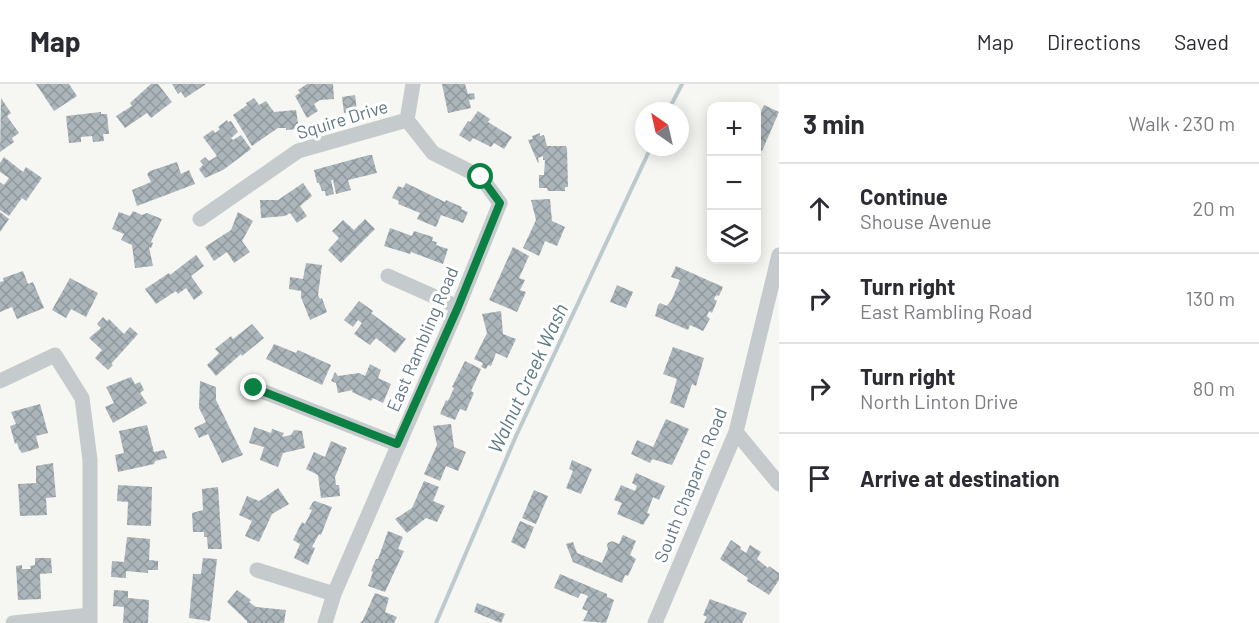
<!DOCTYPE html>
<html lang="en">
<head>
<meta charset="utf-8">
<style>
  :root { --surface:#fff; --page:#f7f7f7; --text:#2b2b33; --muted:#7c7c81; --line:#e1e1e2 }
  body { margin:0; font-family:Barlow,sans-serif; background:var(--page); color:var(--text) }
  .controls { position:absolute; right:18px; top:18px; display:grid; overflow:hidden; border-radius:12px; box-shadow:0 3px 15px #0003 }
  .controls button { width:54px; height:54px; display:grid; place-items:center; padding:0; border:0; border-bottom:2px solid var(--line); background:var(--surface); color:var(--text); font:30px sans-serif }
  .compass { position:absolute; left:635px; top:18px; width:54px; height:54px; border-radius:50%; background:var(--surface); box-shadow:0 3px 15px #0003; rotate:326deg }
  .stop { position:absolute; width:18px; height:18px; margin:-14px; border:4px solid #0b8043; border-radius:50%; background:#fff }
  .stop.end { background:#0b8043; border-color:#fff; box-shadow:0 2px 6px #0008 }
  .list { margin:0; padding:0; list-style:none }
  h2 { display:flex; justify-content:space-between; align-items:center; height:78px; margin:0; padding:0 24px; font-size:26px }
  h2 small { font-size:20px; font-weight:400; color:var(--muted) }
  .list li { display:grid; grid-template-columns:39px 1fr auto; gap:18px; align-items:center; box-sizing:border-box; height:90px; padding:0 24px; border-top:2px solid var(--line) }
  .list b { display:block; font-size:22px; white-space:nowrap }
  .list p { margin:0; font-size:20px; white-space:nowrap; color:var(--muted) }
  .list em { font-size:20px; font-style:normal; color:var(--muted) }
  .icon { flex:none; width:33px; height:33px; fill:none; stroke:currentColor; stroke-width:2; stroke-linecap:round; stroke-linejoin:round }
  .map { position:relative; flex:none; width:779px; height:539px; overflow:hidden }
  header { display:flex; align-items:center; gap:36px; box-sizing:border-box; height:84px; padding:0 30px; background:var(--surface); border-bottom:2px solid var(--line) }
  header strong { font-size:28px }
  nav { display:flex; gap:33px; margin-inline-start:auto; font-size:21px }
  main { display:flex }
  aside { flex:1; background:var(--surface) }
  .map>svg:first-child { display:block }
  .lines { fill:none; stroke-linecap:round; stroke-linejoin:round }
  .stream { stroke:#bccace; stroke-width:4 }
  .building { fill:url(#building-cross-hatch) }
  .street { stroke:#c5cacc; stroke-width:15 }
  .route { stroke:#0b8043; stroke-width:8 }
  .labels { text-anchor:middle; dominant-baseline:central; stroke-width:6; stroke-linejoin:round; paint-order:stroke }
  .street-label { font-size:18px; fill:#637986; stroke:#fff }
  .water-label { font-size:20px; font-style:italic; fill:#5f7b83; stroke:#fff }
</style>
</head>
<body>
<header>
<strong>Map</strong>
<nav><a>Map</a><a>Directions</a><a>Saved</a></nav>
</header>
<main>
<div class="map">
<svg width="779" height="539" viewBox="0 0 779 539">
  <defs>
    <pattern id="building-cross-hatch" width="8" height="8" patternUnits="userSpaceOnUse" patternTransform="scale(1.5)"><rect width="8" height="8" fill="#acb6ba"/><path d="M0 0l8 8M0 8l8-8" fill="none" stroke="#90999d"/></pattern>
  </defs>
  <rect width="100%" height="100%" fill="#f6f6f2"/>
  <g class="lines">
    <!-- stream -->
    <path class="stream" d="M668 27 682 0
      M436 539 516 352 651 63"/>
  </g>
  <!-- building -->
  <path class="building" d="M36 0H69L77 12 54 27Z
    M151 0H158L172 18 151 34 147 29 125 44 116 32 132 22 130 19Z
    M172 0H206L185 14 181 8 178 10Z
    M307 0H333L334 15 320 16 314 20 318 27 307 34 295 12 300 9 298 6Z
    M442 0H465L468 10 474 9 475 15 469 16 471 24 448 29Z
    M355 11 357 27 344 29 342 13Z
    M1 14 11 29 7 32 19 49 12 54 14 58 0 68Z
    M254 14 259 21 266 17 274 28 296 26 299 45 286 46V44H278L252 62 233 31 247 21 246 19Z
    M764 21 779 28 762 67 758 65 756 69V33L758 34Z
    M478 27 490 35 488 38 512 53 504 65 494 59 491 63 473 54 470 58 459 51 468 37 470 38Z
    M101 28V30H107L109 50H103L104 57 93 58 92 52 81 53V58L69 59 66 32Z
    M227 36 228 38 231 37 238 48 231 54 233 56 241 51 251 65 223 86 205 94 199 85 203 81 200 77 205 73 209 77 217 72 203 53 213 46 215 49 220 45 218 43Z
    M540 49V52L544 51 547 62H566L567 65 568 103H565V107H548L547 104H539V91H544L545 76H543V72L538 74 539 78 538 79 528 56 533 55 532 52Z
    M369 71H372L377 89 348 96 351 106 336 110 333 96H331L334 110 326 112 325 107H322L319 99H317L314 86Z
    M4 73 23 88 26 83 42 94 26 117 22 114 9 132 0 126V98L4 101 9 94 0 88V79Z
    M177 78 181 90 189 86 195 100 137 122 132 106 151 98 147 90 150 87Z
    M303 99 312 112 300 122 307 132 297 139 290 129 285 132 261 134 260 116H278Z
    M406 99 445 118 446 116 462 123 461 125 468 128 463 139 441 131 436 143 417 135 420 129 398 120 399 117 392 114 398 102 403 104Z
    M550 115 552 137 565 143 557 162 545 157 539 172 523 164 536 136 531 116Z
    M133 127 142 131 147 129 162 135 151 158 153 159 151 164 149 163 153 182 135 184 132 161 121 156 124 150 112 145 119 128 130 132Z
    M0 128 9 135 0 148Z
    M238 128 253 137 242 157 250 168 234 179 227 168 214 177 205 163 231 146Z
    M365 135 375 145 341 179 328 166 339 154 332 147 343 136 354 146Z
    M390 144 412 152 414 147 433 153 432 157 437 158 436 161 448 165 443 180 411 168 410 170 384 162Z
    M513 163 529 172 519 194 525 196 520 206 526 208 517 228 489 216Z
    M196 171 204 182 191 192 203 209 194 216 186 204 178 210 176 207 156 220 145 205 169 189 170 191Z
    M306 179 322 181 318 211 320 215 322 214 327 228 310 236 301 213V207L289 205 290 193 303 195Z
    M676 182 723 203 719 212 716 211 714 215 717 217 712 229 709 227 707 232 710 235 703 247 690 241 688 246 655 232 658 221 660 219 667 222 672 215 680 196 671 193Z
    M23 187 28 200 33 198 44 224 17 235 12 223 0 228V198L4 197 3 194Z
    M70 194 98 209 86 233 71 225 66 234 52 226Z
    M617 201 633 208 626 224 610 218Z
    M359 217 373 227 371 229 406 255 395 269 376 254 370 261 354 250 362 239 358 236 353 243 344 236Z
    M501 227 503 250 516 255 507 274 496 269 491 282 488 281 486 285 481 283 483 279 474 275 487 249 482 230Z
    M103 233 107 237 109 235 124 250 130 243 138 250 111 280 113 281 108 286 95 274 102 266 89 254 101 244 97 240Z
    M252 240 264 254 242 272 241 270 216 292 207 281 219 269 215 265 231 252 233 255Z
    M274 260 296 269 298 266 331 281 322 301 266 275Z
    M673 263 704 274 696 302 692 300 684 324 670 319 677 295 663 290Z
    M465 277 481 285 471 307 474 309 466 327 460 325 455 336 440 330 446 316 448 317 454 304 452 303Z
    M370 280 381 286 378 294 391 300 383 319 373 314 371 317 352 308 353 306 338 309 336 299 331 297 335 288 338 292 359 289 365 292Z
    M131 293 135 300 140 298 144 306 140 309 147 319 113 339 105 323 114 319 106 303Z
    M200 297 216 303V316L243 371 222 379 208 350 199 354 194 344 206 338 199 324Z
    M40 320 48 349 36 352 39 364 22 369 19 365 17 359 15 360 10 342 16 340 11 328Z
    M666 335 689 345 672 381 652 375 650 379 631 370 637 356 653 363Z
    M451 340 454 363 466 368 458 387 446 382 440 397 424 390 437 361 433 342Z
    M147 341 154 368 164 366 167 374 155 377 154 380 118 388 115 371 124 369 119 347Z
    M254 343 271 349 272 345 284 349 282 353 291 351 294 346 302 347 305 364 283 369 278 383 260 376 264 363 249 359Z
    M331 357 347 364 335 393 336 401H339L340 412 321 414 318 391 306 385 314 368 325 373Z
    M572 376 592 385 581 410 566 404 573 387 569 385Z
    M53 379 56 413 46 414 47 431 20 432 18 400 36 399V382Z
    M636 389 665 402 659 416 653 413 647 429 650 430 643 441 617 430 622 419 614 416 621 401 635 407 637 402 632 399Z
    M424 397 439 403 433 417 445 422 437 438 426 434 407 449 395 435 412 424Z
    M118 401 152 403 151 442 127 441 128 418 117 417Z
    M218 403 222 465H208L207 453H204V448H193L192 429 203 426 202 405Z
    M278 404 289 420 272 430 259 458 245 452 252 437 239 431 247 412 259 417Z
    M534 406 548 412 536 440 522 434Z
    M315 417 332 423 321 451 319 450 312 463 315 464 308 481 294 474 300 460 293 456 302 438 305 440 312 426 309 425 313 418Z
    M520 437 534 443 525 465 511 458Z
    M388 447 403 453 398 465 404 467 385 508 368 502 373 488 371 487 376 475H378Z
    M623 451 636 457 630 471 636 475 628 492 625 491 622 499 573 478 566 460 573 458 577 469 602 479 608 465 607 461 608 459 612 457 619 460Z
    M127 453 150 455 149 476 158 477V486H148V489L126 487V494L111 493 112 477 124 478Z
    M731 456 741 463 740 465 746 469 750 461 761 468 757 475 768 484 769 482 779 489V496L769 511 747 497 748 494 720 475Z
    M35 474H51L52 489 40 490 41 515 18 516 16 482 22 481V485H31L30 482 35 481Z
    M203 474 217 475 210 537 189 534 193 490H201Z
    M560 490 607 510V513L614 516 606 539 583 537 588 527 582 525 588 512 581 509 578 514 554 504Z
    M114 506 128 507V514L149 516 148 539H123L124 523 113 522Z
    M237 506 251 516 249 518 256 523 286 526 284 539H247V537L227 518Z
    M375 509 389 514 385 528 397 533 394 539H360L363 536Z
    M710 515 747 529 742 539H704L707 533 703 531Z
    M477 519 505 530 501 539 474 528Z"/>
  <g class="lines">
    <!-- street -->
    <path class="street" d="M200 135 298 67 407 36
      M388 192 458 223
      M0 297 55 271 82 314 90 376V539
      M254 304 397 360
      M736 348 779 400
      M257 486 334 510
      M13 539 90 531
      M325 539 334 510 458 223 500 119 481 93 433 69 407 36 413 0
      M655 539 736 348 779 171"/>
  </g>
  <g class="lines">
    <!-- route -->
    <path class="route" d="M254 304 397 360 458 223 500 119 481 93"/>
  </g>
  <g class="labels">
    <!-- street labels -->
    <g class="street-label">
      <text transform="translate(342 35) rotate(-17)">Squire Drive</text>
      <text transform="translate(422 255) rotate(-67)">East Rambling Road</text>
      <text transform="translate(690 401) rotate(-68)">South Chaparro Road</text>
    </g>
    <!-- water labels -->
    <g class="water-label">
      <text transform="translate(527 294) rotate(-65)">Walnut Creek Wash</text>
    </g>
  </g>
</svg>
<div class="controls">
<button>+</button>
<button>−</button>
<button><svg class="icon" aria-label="layers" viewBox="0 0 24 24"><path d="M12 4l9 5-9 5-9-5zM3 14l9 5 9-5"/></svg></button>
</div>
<svg class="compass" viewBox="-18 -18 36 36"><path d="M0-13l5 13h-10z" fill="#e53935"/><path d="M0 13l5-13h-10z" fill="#7c7c81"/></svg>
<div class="stop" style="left:481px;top:93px"></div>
<div class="stop end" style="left:254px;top:304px"></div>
</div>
<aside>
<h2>3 min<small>Walk · 230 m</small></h2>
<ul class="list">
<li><svg class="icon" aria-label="ahead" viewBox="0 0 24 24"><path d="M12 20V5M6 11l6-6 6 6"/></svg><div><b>Continue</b><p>Shouse Avenue</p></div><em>20 m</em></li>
<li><svg class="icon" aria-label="right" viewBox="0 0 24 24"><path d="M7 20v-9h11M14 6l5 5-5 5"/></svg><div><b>Turn right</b><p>East Rambling Road</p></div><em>130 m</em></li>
<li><svg class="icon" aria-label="right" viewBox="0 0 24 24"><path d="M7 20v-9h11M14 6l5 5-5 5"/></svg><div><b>Turn right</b><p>North Linton Drive</p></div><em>80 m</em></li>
<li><svg class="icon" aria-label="arrive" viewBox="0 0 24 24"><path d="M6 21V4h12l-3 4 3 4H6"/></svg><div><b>Arrive at destination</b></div></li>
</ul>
</aside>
</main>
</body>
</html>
